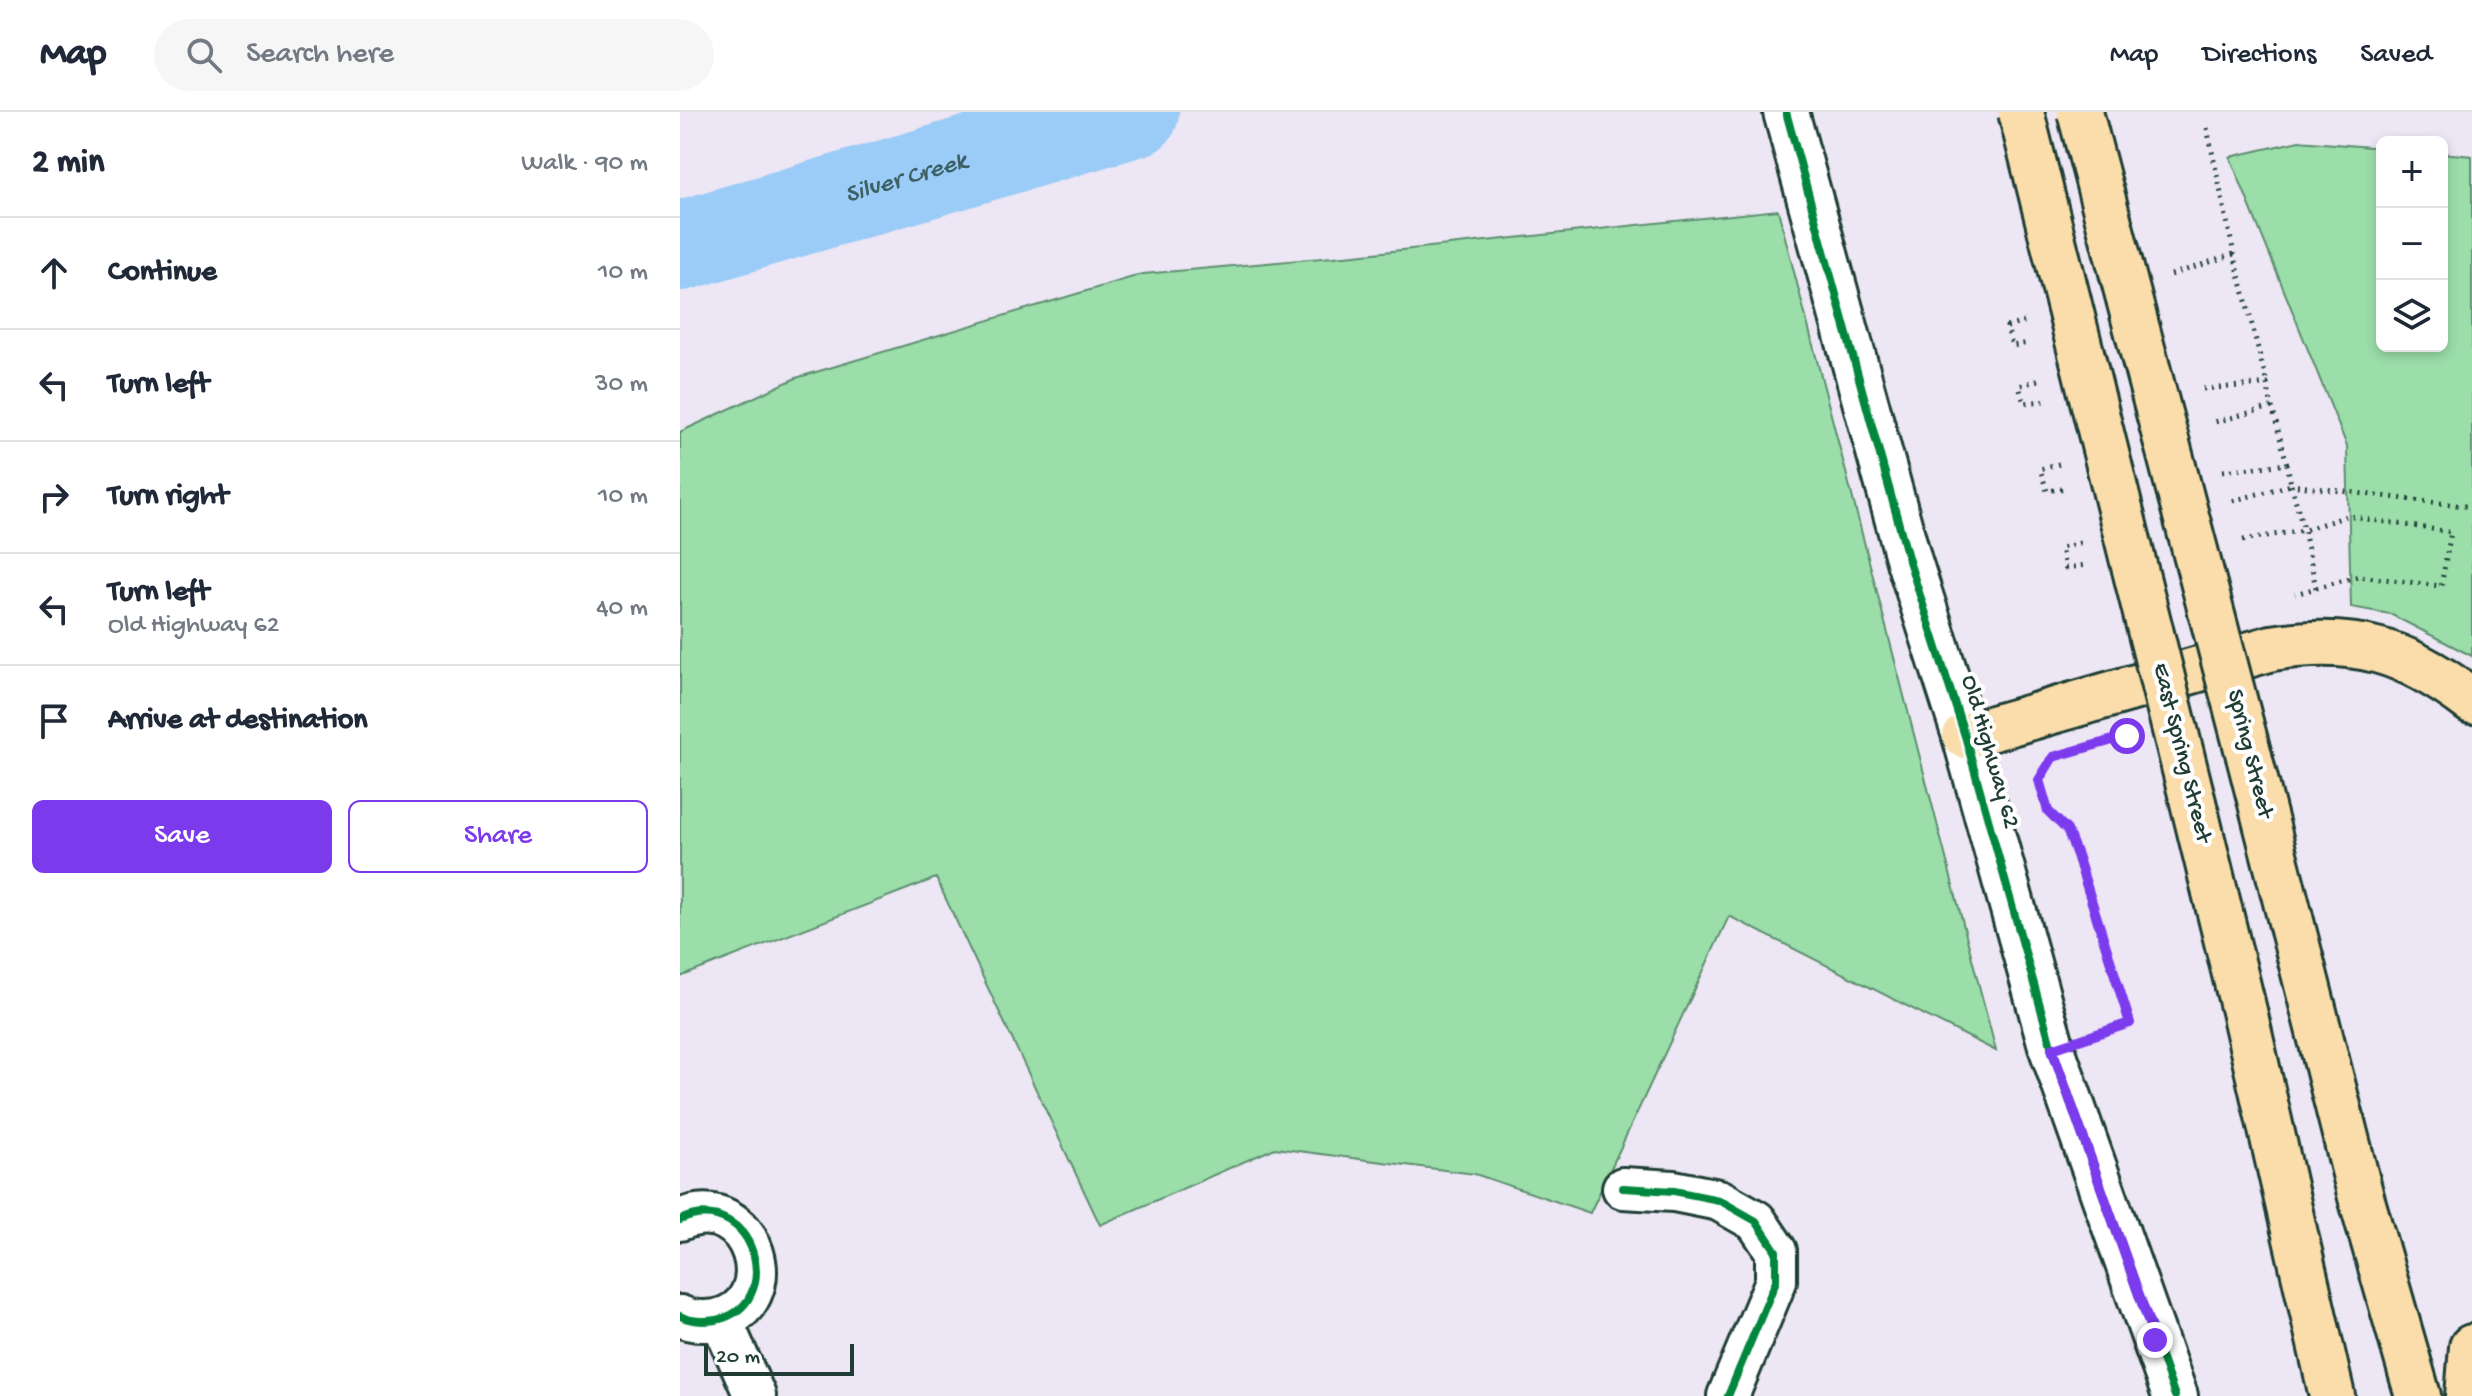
<!DOCTYPE html>
<html lang="en">
<head>
<meta charset="utf-8">
<style>
  :root { --surface:#fff; --page:#f6f6f7; --text:#1f2937; --muted:#747a83; --line:#e0e1e3; --accent:#7c3aed }
  body { margin:0; font-family:"Gochi Hand",sans-serif; background:var(--page); color:var(--text) }
  .controls { position:absolute; right:24px; top:24px; display:grid; overflow:hidden; border-radius:12px; box-shadow:0 4px 12px #0003 }
  .controls button { width:72px; height:72px; display:grid; place-items:center; padding:0; border:0; border-bottom:2px solid var(--line); background:var(--surface); color:var(--text); font:40px sans-serif }
  .scale { position:absolute; left:24px; bottom:20px; width:150px; box-sizing:border-box; padding-left:8px; border:4px solid #1f3d34; border-top:0; font-size:22px; line-height:28px; white-space:nowrap; color:#1f3d34; -webkit-text-stroke:6px #fff; paint-order:stroke }
  .stop { position:absolute; width:24px; height:24px; margin:-18px; border:6px solid #7c3aed; border-radius:50%; background:#fff }
  .stop.end { background:#7c3aed; border-color:#fff; box-shadow:0 2px 8px #0008 }
  .list { margin:0; padding:0; list-style:none }
  h2 { display:flex; justify-content:space-between; align-items:center; height:104px; margin:0; padding:0 32px; font-size:34px }
  h2 small { font-size:26px; font-weight:400; color:var(--muted) }
  .list li { display:grid; grid-template-columns:52px 1fr auto; gap:24px; align-items:center; box-sizing:border-box; height:112px; padding:0 32px; border-top:2px solid var(--line) }
  .list b { display:block; font-size:30px; white-space:nowrap }
  .list p { margin:0; font-size:26px; white-space:nowrap; color:var(--muted) }
  .list em { font-size:26px; font-style:normal; color:var(--muted) }
  .actions { display:flex; gap:16px; padding:24px 32px }
  .actions a { flex:1; padding:18px 0; border:2px solid var(--accent); border-radius:12px; text-align:center; font-size:28px; color:var(--accent) }
  .actions .main { background:var(--accent); color:#fff }
  .icon { flex:none; width:44px; height:44px; fill:none; stroke:currentColor; stroke-width:2; stroke-linecap:round; stroke-linejoin:round }
  .map { position:relative; flex:none; width:1792px; height:1284px; overflow:hidden }
  header { display:flex; align-items:center; gap:48px; box-sizing:border-box; height:112px; padding:0 40px; background:var(--surface); border-bottom:2px solid var(--line) }
  header strong { font-size:38px }
  nav { display:flex; gap:44px; margin-inline-start:auto; font-size:28px }
  .search { width:560px; height:72px; background:var(--page); display:flex; align-items:center; gap:20px; box-sizing:border-box; padding:0 28px; border-radius:44px; color:var(--muted); font-size:30px }
  main { display:flex }
  aside { flex:1; background:var(--surface) }
  .map>svg:first-child { display:block }
  .green { fill:#9bdeaa; stroke:#5d8e6f; stroke-width:2 }
  .lines { fill:none; stroke-linecap:round; stroke-linejoin:round }
  .river { stroke:#9accf7; stroke-width:90 }
  .street-casing { stroke:#1f3d34; stroke-width:46 }
  .secondary-casing { stroke:#1f3d34; stroke-width:50 }
  .primary-casing { stroke:#1f3d34; stroke-width:50 }
  .path { stroke:#1f3d34; stroke-width:5; stroke-dasharray:2 6; stroke-linecap:butt }
  .street { stroke:#fff; stroke-width:40 }
  .secondary { stroke:#fff; stroke-width:44 }
  .primary { stroke:#faddab; stroke-width:44 }
  .primary-bridge-casing { stroke:#1f3d34; stroke-width:50; stroke-linecap:butt }
  .primary-bridge { stroke:#faddab; stroke-width:44 }
  .cycleway-casing { stroke:#fff; stroke-width:13 }
  .cycleway { stroke:#00873e; stroke-width:8 }
  .route { stroke:#7c3aed; stroke-width:10 }
  .labels { text-anchor:middle; dominant-baseline:central; stroke-width:8; stroke-linejoin:round; paint-order:stroke }
  .street-label { font-size:24px; fill:#1f3d34; stroke:#fff }
  .water-label { font-size:26px; font-style:italic; fill:#3e6165; stroke:#fff }
</style>
</head>
<body>
<header>
<strong>Map</strong>
<div class="search"><svg class="icon" aria-label="search" viewBox="0 0 24 24"><circle cx="10" cy="10" r="6"/><path d="M15 15l6 6"/></svg>Search here</div>
<nav><a>Map</a><a>Directions</a><a>Saved</a></nav>
</header>
<main>
<aside>
<h2>2 min<small>Walk · 90 m</small></h2>
<ul class="list">
<li><svg class="icon" aria-label="ahead" viewBox="0 0 24 24"><path d="M12 20V5M6 11l6-6 6 6"/></svg><div><b>Continue</b></div><em>10 m</em></li>
<li><svg class="icon" aria-label="left" viewBox="0 0 24 24"><path d="M17 20v-9H6M10 6l-5 5 5 5"/></svg><div><b>Turn left</b></div><em>30 m</em></li>
<li><svg class="icon" aria-label="right" viewBox="0 0 24 24"><path d="M7 20v-9h11M14 6l5 5-5 5"/></svg><div><b>Turn right</b></div><em>10 m</em></li>
<li><svg class="icon" aria-label="left" viewBox="0 0 24 24"><path d="M17 20v-9H6M10 6l-5 5 5 5"/></svg><div><b>Turn left</b><p>Old Highway 62</p></div><em>40 m</em></li>
<li><svg class="icon" aria-label="arrive" viewBox="0 0 24 24"><path d="M6 21V4h12l-3 4 3 4H6"/></svg><div><b>Arrive at destination</b></div></li>
</ul>
<div class="actions"><a class="main">Save</a><a>Share</a></div>
</aside>
<div class="map">
<svg width="1792" height="1284" viewBox="0 0 1792 1284">
  <rect width="100%" height="100%" fill="#ede6f4"/>
  <filter id="ink" filterUnits="userSpaceOnUse"><feTurbulence type="fractalNoise" baseFrequency=".0125" numOctaves="2"/><feDisplacementMap in="SourceGraphic" scale="16" xChannelSelector="R" yChannelSelector="G"/><feConvolveMatrix kernelMatrix="1 2 1 2 8 2 1 2 1" color-interpolation-filters="sRGB"/></filter>
  <g filter="url(#ink)">
    <!-- green -->
    <path class="green" d="M1619 29 1702 36V234H1762V41L1792 44V544L1710 502 1671 495 1667 334 1550 45Z
      M1098 98 1316 939 1049 804 910 1101 795 1062 595 1036 420 1113 256 766 0 865V320L116 266 463 162 675 143Z"/>
    <g class="lines">
      <!-- river -->
      <path class="river" id="s1" d="M0 134 454 0"/>
      <defs>
        <path id="street" d="M943 1076 994 1079 1039 1088 1076 1109 1096 1139V1169L1048 1284
          M0 1108C74 1076 108 1193 36 1208 23 1210 12 1210 0 1204
          M41 1207 75 1284"/>
        <path id="secondary" d="M1106 0 1229 449 1285 624 1372 937 1495 1284"/>
        <path id="primary" d="M1285 624 1592 536C1675 523 1725 538 1792 589
          M1569 644 1681 1085 1738 1284
          M1511 682 1564 899 1652 1284
          M1788 1284 1792 1235"/>
      </defs>
      <!-- street casing -->
      <use href="#street" class="street-casing"/>
      <!-- secondary casing -->
      <use href="#secondary" class="secondary-casing"/>
      <!-- primary casing -->
      <use href="#primary" class="primary-casing"/>
      <!-- path -->
      <path class="path" d="M1527 16 1554 142 1587 272
        M1491 163 1554 142
        M1344 210 1327 215 1332 234 1349 231
        M1358 268 1339 274 1344 291 1365 289
        M1523 277 1587 272 1592 295 1531 311
        M1592 295 1607 352
        M1379 352 1360 357 1367 379 1386 376
        M1543 359 1607 352 1611 373 1552 389
        M1563 428 1624 418 1667 404 1771 420 1761 474 1679 464 1615 482
        M1400 431 1381 436 1385 456 1407 453
        M1636 476 1624 418 1611 373 1792 395
        M1370 649 1359 668 1368 699 1387 718 1450 911 1418 922"/>
      <!-- street -->
      <use href="#street" class="street"/>
      <!-- secondary -->
      <use href="#secondary" class="secondary"/>
      <!-- primary -->
      <use href="#primary" class="primary"/>
      <defs>
        <path id="primary-bridge" d="M1341 0 1511 682
          M1400 0 1569 644"/>
      </defs>
      <!-- primary-bridge casing -->
      <use href="#primary-bridge" class="primary-bridge-casing"/>
      <!-- primary-bridge -->
      <use href="#primary-bridge" class="primary-bridge"/>
      <defs>
        <path id="cycleway" d="M1106 0 1229 449 1285 624 1372 937 1495 1284
          M943 1076 994 1079 1039 1088 1076 1109 1096 1139V1169L1048 1284
          M0 1108C74 1076 108 1193 36 1208 23 1210 12 1210 0 1204"/>
      </defs>
      <!-- cycleway casing -->
      <use href="#cycleway" class="cycleway-casing"/>
      <!-- cycleway -->
      <use href="#cycleway" class="cycleway"/>
    </g>
  </g>
  <g class="lines" filter="url(#ink)">
    <!-- route -->
    <path class="route" d="M1447 624 1373 645 1359 668 1368 699 1387 718 1397 743 1450 911 1372 937 1475 1228"/>
  </g>
  <g class="labels">
    <!-- street labels -->
    <g class="street-label">
      <text transform="translate(1309 640) rotate(74)">Old Highway 62</text>
      <text transform="translate(1501 641) rotate(76)">East Spring Street</text>
      <text transform="translate(1569 642) rotate(76)">Spring Street</text>
    </g>
    <!-- water labels -->
    <g class="water-label">
      <text stroke="none"><textPath href="#s1" startOffset="236">Silver Creek</textPath></text>
    </g>
  </g>
</svg>
<div class="controls">
<button>+</button>
<button>−</button>
<button><svg class="icon" aria-label="layers" viewBox="0 0 24 24"><path d="M12 4l9 5-9 5-9-5zM3 14l9 5 9-5"/></svg></button>
</div>
<div class="scale">20 m</div>
<div class="stop" style="left:1447px;top:624px"></div>
<div class="stop end" style="left:1475px;top:1228px"></div>
</div>
</main>
</body>
</html>
